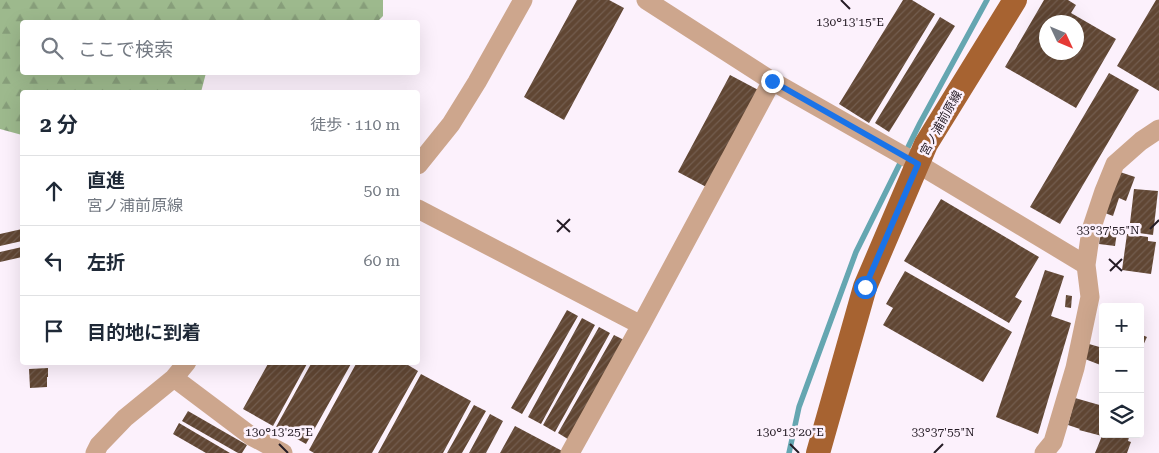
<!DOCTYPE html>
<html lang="ja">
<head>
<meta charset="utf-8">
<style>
  :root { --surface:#fff; --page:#f2f2f3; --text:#1f2937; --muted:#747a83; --line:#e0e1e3 }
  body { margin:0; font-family:"Roboto Serif","Noto Sans JP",serif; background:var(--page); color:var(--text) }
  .controls { position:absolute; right:15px; bottom:15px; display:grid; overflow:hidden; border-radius:5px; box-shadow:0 5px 20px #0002 }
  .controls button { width:45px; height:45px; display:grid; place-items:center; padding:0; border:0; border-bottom:1px solid var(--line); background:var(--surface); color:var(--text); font:25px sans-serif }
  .compass { position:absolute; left:1039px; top:15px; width:45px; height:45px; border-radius:50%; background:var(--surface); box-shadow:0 5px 20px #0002; rotate:134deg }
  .stop { position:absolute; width:15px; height:15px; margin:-11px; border:4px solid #1a73e8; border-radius:50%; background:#fff }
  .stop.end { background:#1a73e8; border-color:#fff; box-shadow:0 1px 5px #0008 }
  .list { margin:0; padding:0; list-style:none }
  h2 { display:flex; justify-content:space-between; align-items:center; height:65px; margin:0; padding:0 20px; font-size:21px }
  h2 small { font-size:16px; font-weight:400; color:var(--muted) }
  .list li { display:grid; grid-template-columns:32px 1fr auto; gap:15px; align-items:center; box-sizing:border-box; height:70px; padding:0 20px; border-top:1px solid var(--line) }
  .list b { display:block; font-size:19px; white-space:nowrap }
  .list p { margin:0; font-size:16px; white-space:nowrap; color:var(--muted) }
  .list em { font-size:16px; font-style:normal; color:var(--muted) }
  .icon { flex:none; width:28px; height:28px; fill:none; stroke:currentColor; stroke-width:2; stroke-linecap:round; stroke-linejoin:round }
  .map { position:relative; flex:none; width:1159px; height:453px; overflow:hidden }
  .search { position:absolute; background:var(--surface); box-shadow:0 5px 20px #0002; left:20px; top:20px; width:400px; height:55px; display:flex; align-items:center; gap:12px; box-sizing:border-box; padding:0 18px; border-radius:5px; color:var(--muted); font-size:19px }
  .panel { position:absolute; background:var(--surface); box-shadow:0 5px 20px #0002; left:20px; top:90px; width:400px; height:275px; border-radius:5px }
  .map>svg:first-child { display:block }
  .forest { fill:url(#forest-firs) }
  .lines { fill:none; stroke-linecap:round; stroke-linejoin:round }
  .stream { stroke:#65a6b1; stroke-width:5.5 }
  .building { fill:url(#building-hatch); fill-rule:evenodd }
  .minor { stroke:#cda68d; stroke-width:19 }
  .major { stroke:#a76331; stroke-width:24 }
  .route { stroke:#1a73e8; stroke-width:6 }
  .ticks { fill:none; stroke:#251c25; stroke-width:2 }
  .labels { text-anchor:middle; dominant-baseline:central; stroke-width:5; stroke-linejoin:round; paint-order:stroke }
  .street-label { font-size:12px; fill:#251c25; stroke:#fcf1fc }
  .ticks-label { font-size:12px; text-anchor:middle; fill:#251c25; stroke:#fcf1fc; stroke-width:5; stroke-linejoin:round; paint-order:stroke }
</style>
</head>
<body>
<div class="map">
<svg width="1159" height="453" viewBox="0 0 1159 453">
  <defs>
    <pattern id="forest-firs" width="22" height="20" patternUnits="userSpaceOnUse" patternTransform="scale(1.25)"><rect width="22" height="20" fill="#9db98d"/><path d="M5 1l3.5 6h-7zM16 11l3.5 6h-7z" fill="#879e7a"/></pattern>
    <pattern id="building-hatch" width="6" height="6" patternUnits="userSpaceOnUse" patternTransform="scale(1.25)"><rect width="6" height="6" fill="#604633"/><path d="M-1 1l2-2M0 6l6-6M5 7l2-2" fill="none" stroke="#735d4f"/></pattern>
  </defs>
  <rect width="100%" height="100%" fill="#fcf1fc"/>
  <!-- forest -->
  <path class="forest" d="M0 0H383V16L377 22H22V72L206 73 201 92H22V135L0 129Z"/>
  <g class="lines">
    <!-- stream -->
    <path class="stream" d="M789 453 799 407 856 252 920 123 987 0"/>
  </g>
  <!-- building -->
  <path class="building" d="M577 0H609L624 8 564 120 524 97Z
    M903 0H912L935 14 869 123 839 104Z
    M1044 0H1068L1076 5 1071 13 1116 39 1076 108 1005 67ZM1046 22H1076V52H1046Z
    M1156 0H1159V91L1117 66Z
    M940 17 955 26 889 132 875 123Z
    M1109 73 1139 90 1060 224 1030 207Z
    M730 75 764 93 712 190 678 172Z
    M1120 172 1135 177 1126 201 1119 198 1113 216 1105 213Z
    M1134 189 1158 191 1153 235 1139 233 1140 223H1130Z
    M941 199 1039 257 1015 297 1022 301 1009 323 904 261Z
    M22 229V241L0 246V234Z
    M1101 230 1117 232 1115 246 1099 244Z
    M1127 234 1148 237V241L1156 242 1151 274 1122 270Z
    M22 247V257L0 262V252Z
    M1045 270 1064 276 1051 316 1071 323 1038 434 996 417Z
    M905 271 1012 332 983 382 883 325 893 308 886 304Z
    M1066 295 1072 296 1071 308 1065 307Z
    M567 310 578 316 522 414 511 408Z
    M582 318 595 325 541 424 528 417Z
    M599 327 610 333 555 432 543 425Z
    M1140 334 1147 337 1140 352Z
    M614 335 628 342 571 441 558 433Z
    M1089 344 1103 348V366L1085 359Z
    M269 362H308L273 426 243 409Z
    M312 362H352L306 444 276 427Z
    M357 362H403L418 371 372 453H314L309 450Z
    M48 368V377H47V387L30 388 29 369Z
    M421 374 471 401 443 453H378Z
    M1075 398 1103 406V434H1130L1128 441 1131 442 1127 453H1095L1102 436 1079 430 1080 429 1068 425Z
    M474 405 486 411 462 453H447Z
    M188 411 247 445 242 453H238L182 421Z
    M490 414 503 421 486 453H469Z
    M179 423 230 453H206L173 434Z
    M515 426 566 453H500Z"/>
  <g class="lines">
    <!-- minor -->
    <path class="minor" d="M646 0 772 81 918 164 1086 265
      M418 165 451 124 477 82 523 0
      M418 209 641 325
      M174 378 251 436 283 453
      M95 453 99 445 125 418 174 378 187 362
      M570 453 641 325 772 81
      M1044 453 1053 442 1075 368 1090 297 1086 265 1091 230 1104 191 1115 164 1141 141 1159 129"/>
    <!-- major -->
    <path class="major" d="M818 453 865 287 926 144 1015 0"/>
  </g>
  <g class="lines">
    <!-- route -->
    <path class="route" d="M772 81 918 164 865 287"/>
  </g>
  <!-- ticks -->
  <path class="ticks" d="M841 0 850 9M557 220 570 232M1150 229 1159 220M557 232 570 219M1109 259 1122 271M1110 271 1122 259M279 444 288 453M790 444 799 453M934 453 943 444"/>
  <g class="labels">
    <!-- street labels -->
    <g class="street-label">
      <text transform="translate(941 123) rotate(-61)">宮ノ浦前原線</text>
    </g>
  </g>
  <g class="ticks-label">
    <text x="850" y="26">130°13'15"E</text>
    <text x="1108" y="234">33°37'55"N</text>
    <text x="943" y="436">33°37'55"N</text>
    <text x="279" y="436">130°13'25"E</text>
    <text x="790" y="436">130°13'20"E</text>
  </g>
</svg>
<div class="controls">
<button>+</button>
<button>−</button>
<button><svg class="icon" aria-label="layers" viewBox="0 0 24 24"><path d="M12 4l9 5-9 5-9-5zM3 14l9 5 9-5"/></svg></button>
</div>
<svg class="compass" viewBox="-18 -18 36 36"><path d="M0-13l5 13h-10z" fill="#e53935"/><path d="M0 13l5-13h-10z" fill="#747a83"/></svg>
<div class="stop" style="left:865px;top:287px"></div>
<div class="stop end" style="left:772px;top:81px"></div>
<div class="search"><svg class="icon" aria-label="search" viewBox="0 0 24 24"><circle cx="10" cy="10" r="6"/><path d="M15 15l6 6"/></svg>ここで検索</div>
<section class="panel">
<h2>2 分<small>徒歩 · 110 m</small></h2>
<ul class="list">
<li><svg class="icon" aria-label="ahead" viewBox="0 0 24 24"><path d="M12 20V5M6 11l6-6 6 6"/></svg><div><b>直進</b><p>宮ノ浦前原線</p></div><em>50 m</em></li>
<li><svg class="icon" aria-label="left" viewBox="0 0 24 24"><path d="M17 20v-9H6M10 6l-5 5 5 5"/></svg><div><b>左折</b></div><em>60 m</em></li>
<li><svg class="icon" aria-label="arrive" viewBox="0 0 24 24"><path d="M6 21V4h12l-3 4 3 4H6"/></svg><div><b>目的地に到着</b></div></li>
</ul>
</section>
</div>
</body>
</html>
